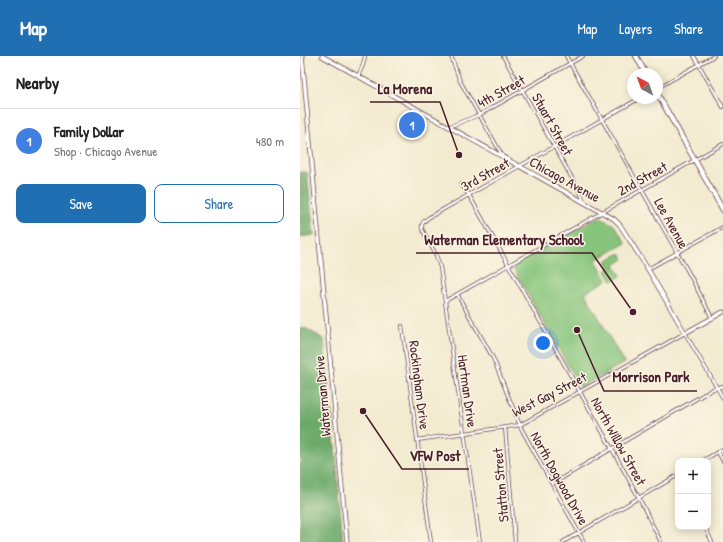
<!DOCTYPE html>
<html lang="en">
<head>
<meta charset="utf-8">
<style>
  :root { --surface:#fff; --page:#f2f2f2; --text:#222; --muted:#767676; --line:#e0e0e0; --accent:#1f6fb2 }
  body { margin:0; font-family:"Patrick Hand",sans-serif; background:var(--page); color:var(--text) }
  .controls { position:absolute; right:12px; bottom:12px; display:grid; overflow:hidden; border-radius:8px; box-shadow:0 2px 10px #0003 }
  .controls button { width:36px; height:36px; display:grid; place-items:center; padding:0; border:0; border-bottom:1px solid var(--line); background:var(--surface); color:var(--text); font:20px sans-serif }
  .compass { position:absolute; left:327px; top:12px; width:36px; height:36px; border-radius:50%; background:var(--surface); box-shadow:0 2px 10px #0003; rotate:319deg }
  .you { position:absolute; left:243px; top:287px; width:14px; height:14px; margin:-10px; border:3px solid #fff; border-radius:50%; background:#1a73e8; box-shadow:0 0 0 6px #1a73e833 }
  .badge { display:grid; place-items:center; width:26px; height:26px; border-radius:50%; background:var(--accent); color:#fff; font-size:13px; font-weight:700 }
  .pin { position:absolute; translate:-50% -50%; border:2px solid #fff; box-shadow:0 1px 4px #0006 }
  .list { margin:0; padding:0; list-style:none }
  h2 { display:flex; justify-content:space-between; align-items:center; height:52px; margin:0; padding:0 16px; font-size:17px }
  h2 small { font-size:13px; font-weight:400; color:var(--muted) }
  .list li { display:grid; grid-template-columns:26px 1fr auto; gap:12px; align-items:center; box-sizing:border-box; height:64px; padding:0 16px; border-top:1px solid var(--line) }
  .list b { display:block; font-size:15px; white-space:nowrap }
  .list p { margin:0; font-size:13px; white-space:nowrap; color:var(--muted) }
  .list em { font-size:13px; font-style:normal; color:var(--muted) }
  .actions { display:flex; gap:8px; padding:12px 16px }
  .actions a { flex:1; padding:9px 0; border:1px solid var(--accent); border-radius:8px; text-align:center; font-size:14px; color:var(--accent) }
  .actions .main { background:var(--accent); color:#fff }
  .map { position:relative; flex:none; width:423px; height:486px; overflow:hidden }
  header { display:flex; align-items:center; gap:24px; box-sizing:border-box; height:56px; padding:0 20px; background:var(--accent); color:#fff }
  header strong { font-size:19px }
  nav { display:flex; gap:22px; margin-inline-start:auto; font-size:14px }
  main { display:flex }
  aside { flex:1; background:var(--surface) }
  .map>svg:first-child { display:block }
  .green { fill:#87c57b; stroke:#687253 }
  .forest { fill:#6daa6b; stroke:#5c644b }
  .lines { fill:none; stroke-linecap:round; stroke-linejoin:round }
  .minor-casing { stroke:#633e44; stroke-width:4 }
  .tertiary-casing { stroke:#633e44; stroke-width:5 }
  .primary-casing { stroke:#633e44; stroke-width:6 }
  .minor { stroke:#fff; stroke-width:2.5 }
  .tertiary { stroke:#fff; stroke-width:3.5 }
  .primary { stroke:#fff; stroke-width:4.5 }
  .labels { text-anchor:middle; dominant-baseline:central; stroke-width:3; stroke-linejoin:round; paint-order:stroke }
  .street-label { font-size:14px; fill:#4a1f2b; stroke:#fcf5e5 }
  .leader { fill:none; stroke:#4a1f2b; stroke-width:1.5 }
  .callout-dot { fill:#4a1f2b; stroke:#fcf5e5; stroke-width:1.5 }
  .callout-label { font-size:15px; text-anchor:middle; font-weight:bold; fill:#4a1f2b; stroke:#fcf5e5; stroke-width:3; stroke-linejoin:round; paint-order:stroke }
</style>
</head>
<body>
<header>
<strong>Map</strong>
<nav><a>Map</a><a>Layers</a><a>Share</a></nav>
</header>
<main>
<aside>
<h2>Nearby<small></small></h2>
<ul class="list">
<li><span class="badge" style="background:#3f7fe0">1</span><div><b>Family Dollar</b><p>Shop · Chicago Avenue</p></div><em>480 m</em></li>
</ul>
<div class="actions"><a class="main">Save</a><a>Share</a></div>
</aside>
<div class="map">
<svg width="423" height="486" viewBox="0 0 423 486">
  <rect width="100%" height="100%" fill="#fcf5e5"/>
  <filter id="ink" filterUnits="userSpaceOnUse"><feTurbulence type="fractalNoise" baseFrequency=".025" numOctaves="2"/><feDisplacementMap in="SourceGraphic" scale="8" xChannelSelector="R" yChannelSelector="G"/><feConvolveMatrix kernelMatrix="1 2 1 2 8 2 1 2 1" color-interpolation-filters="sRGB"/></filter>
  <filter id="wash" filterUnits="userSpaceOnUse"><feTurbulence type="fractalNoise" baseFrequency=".012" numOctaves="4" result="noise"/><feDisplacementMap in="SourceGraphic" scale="16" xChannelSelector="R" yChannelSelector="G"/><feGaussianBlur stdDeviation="0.9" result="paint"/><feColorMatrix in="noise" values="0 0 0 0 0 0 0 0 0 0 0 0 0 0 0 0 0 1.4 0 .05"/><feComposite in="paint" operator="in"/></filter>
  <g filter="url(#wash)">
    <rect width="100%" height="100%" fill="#f3ebd0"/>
    <!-- green -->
    <path class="green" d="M299 161 314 169 326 187 296 204 307 224 285 237 324 307 280 331 212 210Z
      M320 197 324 203 315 209 321 220 312 225 306 215 310 212 306 205Z"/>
    <!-- forest -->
    <path class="forest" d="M0 116H7L14 179 0 181Z
      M0 272H5L24 283 36 400 43 486H0Z"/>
  </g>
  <g filter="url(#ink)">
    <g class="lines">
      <defs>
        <path id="minor" d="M151 0 160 25 202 99
          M203 0 281 138 284 146
          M266 0 391 221 412 262
          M394 0 423 51
          M58 20 63 9 65 0
          M357 32 414 0
          M148 71 179 59 283 0
          M161 128 169 139 312 393 339 442 361 486
          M348 213 423 171
          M157 238 193 302 221 372 284 486
          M145 245 423 88
          M102 270 131 486
          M205 371 215 486
          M117 384 220 369 385 277 423 342
          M418 396 423 405
          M402 405 423 393
          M252 428 413 333 423 330
          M405 471 412 486
          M180 486 140 211 136 199 122 173C121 167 124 165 128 162L340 42
          M263 486 378 419"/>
        <path id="tertiary" d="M2 0 47 486
          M22 0 314 163 320 169 346 210 385 277 423 256"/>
        <path id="primary" d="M336 0 346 18
          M357 37 423 154"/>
      </defs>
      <!-- minor casing -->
      <use href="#minor" class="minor-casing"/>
      <!-- tertiary casing -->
      <use href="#tertiary" class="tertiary-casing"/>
      <!-- primary casing -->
      <use href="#primary" class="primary-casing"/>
      <!-- minor -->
      <use href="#minor" class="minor"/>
      <!-- tertiary -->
      <use href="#tertiary" class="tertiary"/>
      <!-- primary -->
      <use href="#primary" class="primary"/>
    </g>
  </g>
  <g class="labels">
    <!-- street labels -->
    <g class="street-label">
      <text transform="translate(201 35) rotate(-29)">4th Street</text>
      <text transform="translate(253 68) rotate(61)">Stuart Street</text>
      <text transform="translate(185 118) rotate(-29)">3rd Street</text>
      <text transform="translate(342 122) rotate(-29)">2nd Street</text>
      <text transform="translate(265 123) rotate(29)">Chicago Avenue</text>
      <text transform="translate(372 167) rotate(61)">Lee Avenue</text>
      <text transform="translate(120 329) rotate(83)">Rockingham Drive</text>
      <text transform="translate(168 335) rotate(82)">Hartman Drive</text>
      <text transform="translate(249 338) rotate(-27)">West Gay Street</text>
      <text transform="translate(22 340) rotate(-95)">Waterman Drive</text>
      <text transform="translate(319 385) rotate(61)">North Willow Street</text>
      <text transform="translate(260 422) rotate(61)">North Dogwood Drive</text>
      <text transform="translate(200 429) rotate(-95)">Statton Street</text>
    </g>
  </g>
  <!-- callouts -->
  <path class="leader" d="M159 99L140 46H70M333 256L292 197H116M277 274L304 335H397M63 355L102 413H169"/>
  <g class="callout-dot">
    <circle cx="159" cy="99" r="4"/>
    <circle cx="333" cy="256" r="4"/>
    <circle cx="277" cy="274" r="4"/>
    <circle cx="63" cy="355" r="4"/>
  </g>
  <g class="callout-label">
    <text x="105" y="38">La Morena</text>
    <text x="204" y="189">Waterman Elementary School</text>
    <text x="351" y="326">Morrison Park</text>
    <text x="135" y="405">VFW Post</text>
  </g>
</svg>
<div class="controls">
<button>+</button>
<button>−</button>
</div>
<svg class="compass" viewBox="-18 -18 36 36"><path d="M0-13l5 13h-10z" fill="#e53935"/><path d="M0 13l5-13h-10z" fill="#767676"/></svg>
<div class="you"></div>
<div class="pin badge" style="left:112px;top:69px;background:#3f7fe0">1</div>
</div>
</main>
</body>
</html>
